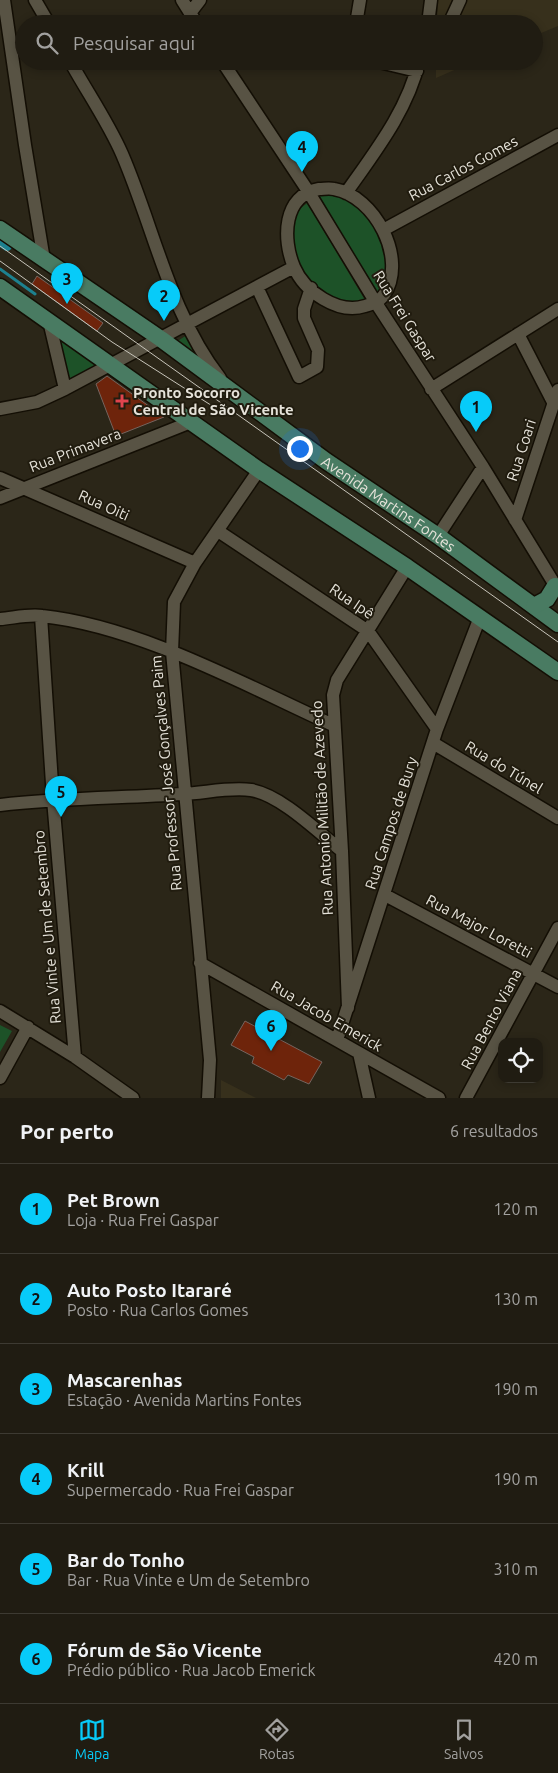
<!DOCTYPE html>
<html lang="pt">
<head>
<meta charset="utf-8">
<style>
  :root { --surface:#201c12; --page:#28251b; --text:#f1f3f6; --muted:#a2a19f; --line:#3d3a32; --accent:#07cbf9 }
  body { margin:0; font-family:Ubuntu,sans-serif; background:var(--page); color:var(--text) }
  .controls { position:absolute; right:15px; bottom:15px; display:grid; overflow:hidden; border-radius:10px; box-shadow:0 2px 8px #0003 }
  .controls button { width:45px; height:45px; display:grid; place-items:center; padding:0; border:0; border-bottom:1px solid var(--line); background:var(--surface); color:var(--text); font:25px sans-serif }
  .you { position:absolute; left:299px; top:448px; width:18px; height:18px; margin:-12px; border:4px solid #fff; border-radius:50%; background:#1a73e8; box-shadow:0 0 0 8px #1a73e833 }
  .badge { display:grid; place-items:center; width:32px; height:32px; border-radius:50%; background:var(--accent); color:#111; font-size:16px; font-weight:700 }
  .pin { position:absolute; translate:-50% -41px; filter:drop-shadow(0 1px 2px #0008) }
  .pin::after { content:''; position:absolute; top:26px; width:18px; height:15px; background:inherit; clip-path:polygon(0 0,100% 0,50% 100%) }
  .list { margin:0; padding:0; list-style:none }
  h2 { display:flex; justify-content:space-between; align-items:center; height:65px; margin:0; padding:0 20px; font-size:21px }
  h2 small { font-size:16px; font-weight:400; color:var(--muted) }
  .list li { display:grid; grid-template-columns:32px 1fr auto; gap:15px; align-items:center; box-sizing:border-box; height:90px; padding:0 20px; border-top:1px solid var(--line) }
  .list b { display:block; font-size:19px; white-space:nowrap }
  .list p { margin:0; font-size:16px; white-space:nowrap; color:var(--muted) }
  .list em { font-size:16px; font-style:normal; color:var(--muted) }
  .icon { flex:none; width:28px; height:28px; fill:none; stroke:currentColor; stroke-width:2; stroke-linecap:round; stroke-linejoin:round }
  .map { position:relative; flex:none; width:558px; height:1098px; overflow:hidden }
  .search { position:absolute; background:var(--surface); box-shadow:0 2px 8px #0003; left:15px; right:15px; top:15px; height:55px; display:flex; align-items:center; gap:12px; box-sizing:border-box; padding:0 18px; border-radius:28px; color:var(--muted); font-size:19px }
  .sheet { height:605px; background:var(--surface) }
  nav { display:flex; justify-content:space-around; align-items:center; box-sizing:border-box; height:70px; border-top:1px solid var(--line); background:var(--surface); font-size:14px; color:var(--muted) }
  nav a { display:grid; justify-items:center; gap:2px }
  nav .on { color:var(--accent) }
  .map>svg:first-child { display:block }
  .built { fill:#37301c }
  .green { fill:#1d5228 }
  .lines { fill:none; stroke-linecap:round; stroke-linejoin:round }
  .stream { stroke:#1d818f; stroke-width:3 }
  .canal { stroke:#1d818f; stroke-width:10 }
  .building { fill:#6e240b; stroke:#75645e }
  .minor-casing { stroke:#130e04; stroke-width:15 }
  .major-casing { stroke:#130e04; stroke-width:19 }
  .minor { stroke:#585344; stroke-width:12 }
  .major { stroke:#497b62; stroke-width:16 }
  .tram { stroke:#c7c4ba; stroke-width:1 }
  .health-dot { fill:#e0444e; stroke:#211c0f; stroke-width:2 }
  .labels { text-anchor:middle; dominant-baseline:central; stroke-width:4; stroke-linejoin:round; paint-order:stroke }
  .street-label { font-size:15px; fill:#e6e3da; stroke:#211c0f }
  .poi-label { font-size:15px; font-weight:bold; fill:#e6e3da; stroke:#211c0f; text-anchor:start }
</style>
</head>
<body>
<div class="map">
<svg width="558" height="1098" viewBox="0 0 558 1098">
  <rect width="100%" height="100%" fill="#2b2618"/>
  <!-- built -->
  <path class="built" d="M438 0H558V26L534 36V24H437Z
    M436 61H475L436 78Z
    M221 1080 256 1098H221Z"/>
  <!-- green -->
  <path class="green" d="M327 193 350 200 371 220 380 233 387 273 377 297 319 195Z
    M307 203 365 300 361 304C352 302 338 303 331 298 307 284 279 242 296 213 298 209 304 206 307 203Z
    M59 334 101 362 69 379Z
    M187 335 197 353 195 355 176 342Z
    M0 1025 12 1031 0 1052Z"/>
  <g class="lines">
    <!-- stream -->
    <path class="stream" d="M0 269 35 294"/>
    <!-- canal -->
    <path class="canal" d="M0 241 7 246"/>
  </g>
  <!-- building -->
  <path class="building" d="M37 276 103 323 97 331 32 284Z
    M107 376 164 417 116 436 96 384Z
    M245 1021 322 1062 309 1084 288 1075 284 1080 252 1063 254 1057 231 1045Z"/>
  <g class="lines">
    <defs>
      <path id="minor" d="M4 0 25 145 44 260
        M35 0 49 24
        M182 0 197 24
        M190 13 200 0
        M356 24 360 0
        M428 24 431 0
        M449 24 460 0
        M70 61C87 92 108 122 122 154 154 228 170 314 220 378
        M222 61 308 191 376 303 483 467 558 590
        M375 61 417 71
        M319 189C324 189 329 188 334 189 375 196 408 259 384 295 379 302 372 304 365 306 338 315 304 291 294 267 282 239 283 195 319 189Z
        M346 193C374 153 408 110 419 61
        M383 230 558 135
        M257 287 299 377 317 367 318 350 304 318V309L311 288
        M49 321 65 389
        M518 334 553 402
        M431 389 558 309
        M0 409 37 402 65 389 294 267
        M0 478 195 563
        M0 498 191 422
        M515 520 558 390
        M218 531 368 631 437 729
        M438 536 483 467
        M41 616 53 799 75 1057
        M0 619C13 618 29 614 42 616 138 626 245 685 333 725
        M433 743 558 818
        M0 805C61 798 122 798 183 794 205 793 229 787 251 790 281 795 318 832 342 851
        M385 895 558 987
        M200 963 439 1098
        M348 1008 342 851 333 695 337 680 407 567
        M0 1011 75 1057 133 1098
        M337 1040 437 729 480 617
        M359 1053 369 1098
        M0 1078 28 1027
        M208 1098 210 1060 172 652 174 602 195 563 259 470
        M466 1098 558 928"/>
      <g id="major">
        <path id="s1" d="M0 229 161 339 326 461 438 536 558 624"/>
        <path d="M0 287 259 470 407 567 558 672"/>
        <path d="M534 606 547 599 555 586"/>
      </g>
    </defs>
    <!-- minor casing -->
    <use href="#minor" class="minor-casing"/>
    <!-- major casing -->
    <use href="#major" class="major-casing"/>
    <!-- minor -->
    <use href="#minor" class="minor"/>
    <!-- major -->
    <use href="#major" class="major"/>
    <!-- tram -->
    <path class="tram" d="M0 246 558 642
      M0 261 112 342 217 409"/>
  </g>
  <!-- markers -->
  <path class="health-dot" d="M119.5 393.5h5v5h5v5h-5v5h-5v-5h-5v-5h5z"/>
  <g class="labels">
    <!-- street labels -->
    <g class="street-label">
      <text transform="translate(463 168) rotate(-28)">Rua Carlos Gomes</text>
      <text transform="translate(405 316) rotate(58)">Rua Frei Gaspar</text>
      <text transform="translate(75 450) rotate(-21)">Rua Primavera</text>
      <text transform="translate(521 450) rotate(-72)">Rua Coari</text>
      <text stroke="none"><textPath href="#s1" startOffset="476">Avenida Martins Fontes</textPath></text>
      <text transform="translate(104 505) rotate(24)">Rua Oiti</text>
      <text transform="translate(352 601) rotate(34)">Rua Ipê</text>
      <text transform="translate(504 767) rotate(31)">Rua do Túnel</text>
      <text transform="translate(166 773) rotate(-95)">Rua Professor José Gonçalves Paim</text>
      <text transform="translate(322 808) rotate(-93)">Rua Antonio Militão de Azevedo</text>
      <text transform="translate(391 823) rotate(-72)">Rua Campos de Bury</text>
      <text transform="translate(479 926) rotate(28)">Rua Major Loretti</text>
      <text transform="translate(47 927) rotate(-95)">Rua Vinte e Um de Setembro</text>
      <text transform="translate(327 1016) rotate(30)">Rua Jacob Emerick</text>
      <text transform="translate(491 1019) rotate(-62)">Rua Bento Viana</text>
    </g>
    <!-- poi labels -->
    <g class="poi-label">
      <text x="133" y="392">Pronto Socorro<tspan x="133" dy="17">Central de São Vicente</tspan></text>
    </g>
  </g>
</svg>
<div class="controls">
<button><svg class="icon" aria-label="locate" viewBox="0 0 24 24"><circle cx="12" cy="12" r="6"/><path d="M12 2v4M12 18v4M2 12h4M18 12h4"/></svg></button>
</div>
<div class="you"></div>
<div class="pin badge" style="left:476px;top:432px">1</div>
<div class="pin badge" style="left:164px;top:321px">2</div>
<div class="pin badge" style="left:67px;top:304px">3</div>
<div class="pin badge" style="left:302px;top:172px">4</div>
<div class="pin badge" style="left:61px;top:817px">5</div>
<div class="pin badge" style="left:271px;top:1051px">6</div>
<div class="search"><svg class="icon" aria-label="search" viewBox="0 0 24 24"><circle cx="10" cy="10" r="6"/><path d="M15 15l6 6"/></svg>Pesquisar aqui</div>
</div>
<section class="sheet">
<h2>Por perto<small>6 resultados</small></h2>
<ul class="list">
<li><span class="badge">1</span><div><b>Pet Brown</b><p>Loja · Rua Frei Gaspar</p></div><em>120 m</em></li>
<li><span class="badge">2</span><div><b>Auto Posto Itararé</b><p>Posto · Rua Carlos Gomes</p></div><em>130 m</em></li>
<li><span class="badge">3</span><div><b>Mascarenhas</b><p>Estação · Avenida Martins Fontes</p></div><em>190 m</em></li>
<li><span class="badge">4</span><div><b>Krill</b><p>Supermercado · Rua Frei Gaspar</p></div><em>190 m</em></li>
<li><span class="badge">5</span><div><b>Bar do Tonho</b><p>Bar · Rua Vinte e Um de Setembro</p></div><em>310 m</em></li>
<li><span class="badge">6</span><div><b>Fórum de São Vicente</b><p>Prédio público · Rua Jacob Emerick</p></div><em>420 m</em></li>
</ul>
</section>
<nav>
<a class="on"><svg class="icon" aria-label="map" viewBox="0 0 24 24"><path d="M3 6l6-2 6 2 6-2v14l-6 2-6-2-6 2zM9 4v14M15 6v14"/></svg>Mapa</a>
<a><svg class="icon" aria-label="directions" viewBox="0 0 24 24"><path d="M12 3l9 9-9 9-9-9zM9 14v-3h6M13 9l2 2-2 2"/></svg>Rotas</a>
<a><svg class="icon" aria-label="saved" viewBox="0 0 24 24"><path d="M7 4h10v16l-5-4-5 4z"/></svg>Salvos</a>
</nav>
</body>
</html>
